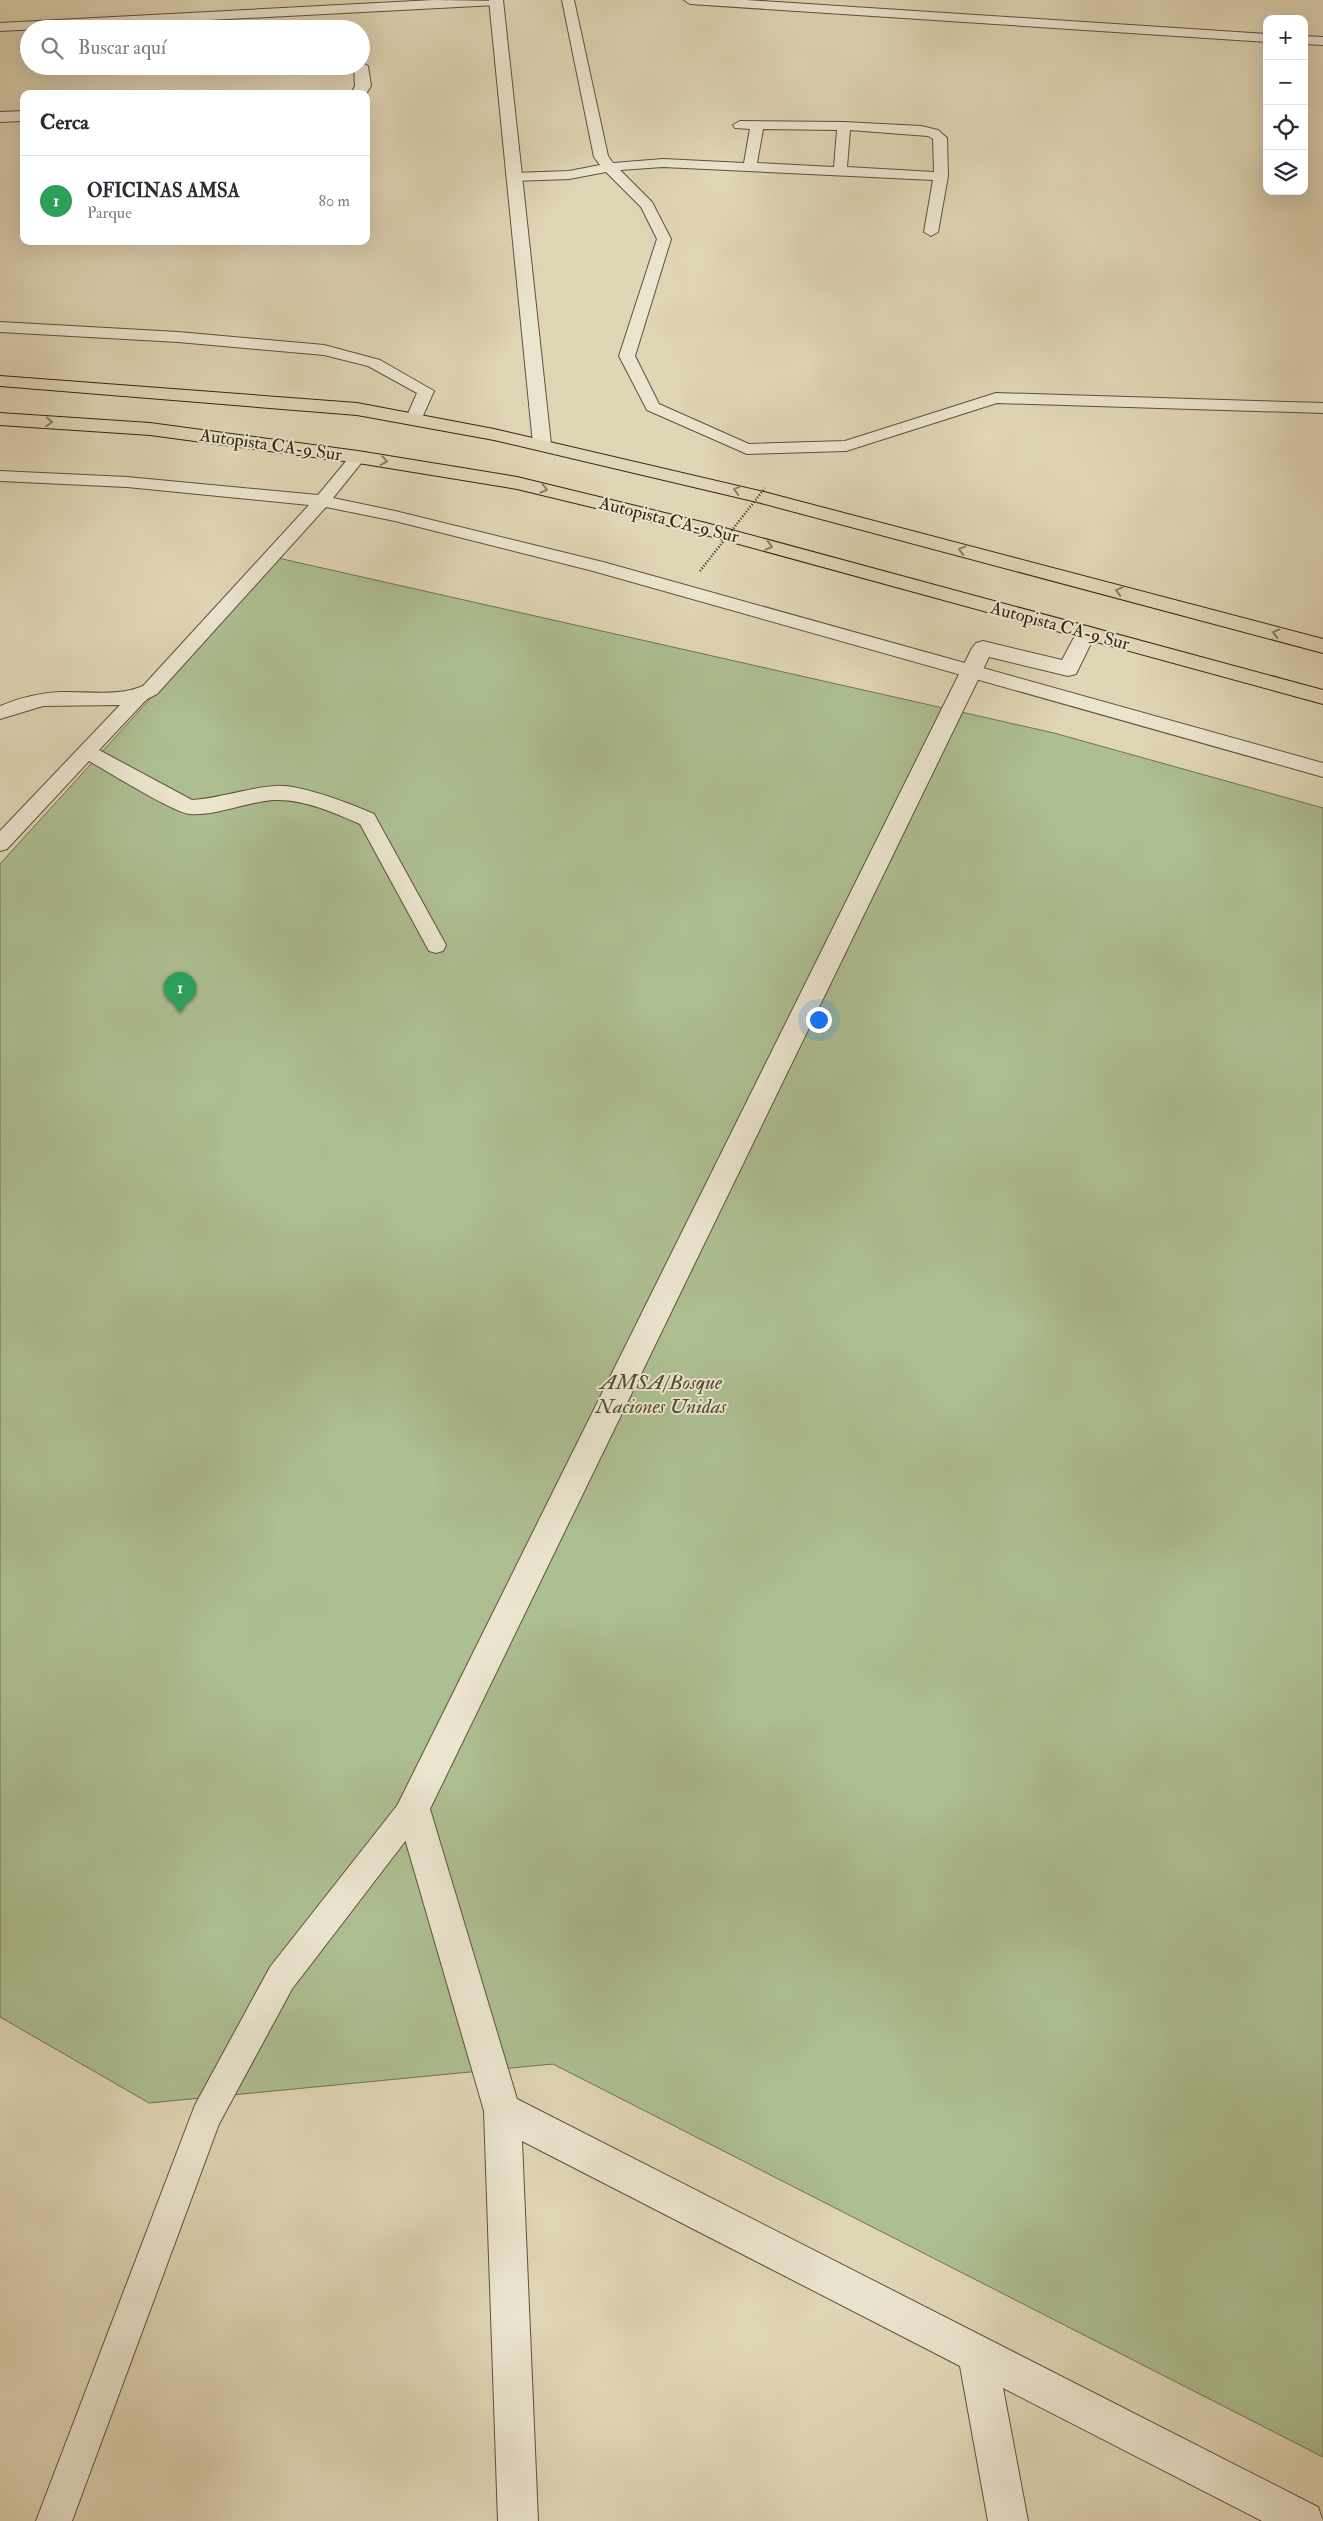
<!DOCTYPE html>
<html lang="es">
<head>
<meta charset="utf-8">
<style>
  :root { --surface:#fff; --page:#f2f2f3; --text:#2b2b33; --muted:#7c7c81; --line:#e1e1e2; --accent:#7c3aed }
  body { margin:0; font-family:"IM FELL Double Pica",serif; background:var(--page); color:var(--text) }
  .controls { position:absolute; right:15px; top:15px; display:grid; overflow:hidden; border-radius:10px; box-shadow:0 5px 20px #0002 }
  .controls button { width:45px; height:45px; display:grid; place-items:center; padding:0; border:0; border-bottom:1px solid var(--line); background:var(--surface); color:var(--text); font:25px sans-serif }
  .you { position:absolute; left:818px; top:1019px; width:18px; height:18px; margin:-12px; border:4px solid #fff; border-radius:50%; background:#1a73e8; box-shadow:0 0 0 8px #1a73e833 }
  .badge { display:grid; place-items:center; width:32px; height:32px; border-radius:50%; background:var(--accent); color:#fff; font-size:16px; font-weight:700 }
  .pin { position:absolute; translate:-50% -41px; filter:drop-shadow(0 1px 2px #0008) }
  .pin::after { content:''; position:absolute; top:26px; width:18px; height:15px; background:inherit; clip-path:polygon(0 0,100% 0,50% 100%) }
  .list { margin:0; padding:0; list-style:none }
  h2 { display:flex; justify-content:space-between; align-items:center; height:65px; margin:0; padding:0 20px; font-size:21px }
  h2 small { font-size:16px; font-weight:400; color:var(--muted) }
  .list li { display:grid; grid-template-columns:32px 1fr auto; gap:15px; align-items:center; box-sizing:border-box; height:90px; padding:0 20px; border-top:1px solid var(--line) }
  .list b { display:block; font-size:19px; white-space:nowrap }
  .list p { margin:0; font-size:16px; white-space:nowrap; color:var(--muted) }
  .list em { font-size:16px; font-style:normal; color:var(--muted) }
  .icon { flex:none; width:28px; height:28px; fill:none; stroke:currentColor; stroke-width:2; stroke-linecap:round; stroke-linejoin:round }
  .map { position:relative; flex:none; width:1323px; height:2521px; overflow:hidden }
  .search { position:absolute; background:var(--surface); box-shadow:0 5px 20px #0002; left:20px; top:20px; width:350px; height:55px; display:flex; align-items:center; gap:12px; box-sizing:border-box; padding:0 18px; border-radius:28px; color:var(--muted); font-size:19px }
  .panel { position:absolute; background:var(--surface); box-shadow:0 5px 20px #0002; left:20px; top:90px; width:350px; height:155px; border-radius:10px }
  .map>svg:first-child { display:block }
  .green { fill:#adbe91; stroke:#717252 }
  .lines { fill:none; stroke-linecap:round; stroke-linejoin:round }
  .service-casing { stroke:#60513c; stroke-width:2 }
  .minor-casing { stroke:#60513c; stroke-width:2 }
  .tertiary-casing { stroke:#60513c; stroke-width:2 }
  .trunk-casing { stroke:#352514; stroke-width:2 }
  .service { fill:#ebe4cf; fill-rule:evenodd }
  .minor { fill:#ebe4cf; fill-rule:evenodd }
  .tertiary { fill:#ebe4cf; fill-rule:evenodd }
  .trunk { fill:#e0d5b5; fill-rule:evenodd }
  .path-bridge { stroke:#352514; stroke-width:2.5; stroke-dasharray:1 2; stroke-linecap:butt }
  .oneway { stroke:#8a7d64 }
  .labels { text-anchor:middle; dominant-baseline:central; stroke-width:4; stroke-linejoin:round; paint-order:stroke }
  .far-street-label { font-size:18px; fill:#352514; stroke:#ebe4cf }
  .park-label { font-size:21px; font-style:italic; fill:#534b33; stroke:#ebe4cf }
</style>
</head>
<body>
<div class="map">
<svg width="1323" height="2521" viewBox="0 0 1323 2521">
  <rect width="100%" height="100%" fill="#e0d5b5"/>
  <filter id="stains"><feTurbulence type="fractalNoise" baseFrequency=".004" numOctaves="4"/><feColorMatrix values="0 0 0 0 .2 0 0 0 0 .09 0 0 0 0 .02 0 0 0 .5 -.17"/></filter>
  <radialGradient id="worn" r=".72"><stop offset=".6" stop-color="#630" stop-opacity="0"/><stop offset="1" stop-color="#630" stop-opacity=".3"/></radialGradient>
  <!-- green -->
  <path class="green" d="M278 558 1054 733 1323 808V2457L553 2064 149 2103 0 2017V864Z"/>
  <g class="lines">
    <defs>
      <path id="service" d="M562 0H574L608 156 613 163 663 159 744 163 750 129 735 128 733 125 740 121 844 122 921 126 938 130 947 138 948 176 938 232 931 236 924 232 933 180 663 167 620 170 652 202 671 239 635 356 659 404 749 444 845 441 996 393 1323 403V413L997 403 846 451 747 454 647 410 619 356 657 239 641 207 606 172 569 179 514 181 507 177 514 173 569 171 600 165 594 157ZM763 129 837 130 834 167 757 163ZM850 130 928 136 933 139 934 172 847 167Z
        M684 0H746L1267 34V42L690 4Z
        M1304 36 1323 37V45L1304 44Z
        M0 322 178 332 324 345 380 360 434 391 422 418 414 423 406 418 417 393 368 366 324 355 178 342 0 332Z
        M358 452 366 457 333 498 395 511 603 562 1323 763V777L593 571 395 521 326 507 157 694 147 699 99 750 192 800C220 798 247 788 275 786 300 784 351 804 374 814L446 945 443 951 436 953 429 951 360 824C335 813 303 799 276 800 247 801 219 816 190 814 174 813 107 771 89 761L7 849 0 851V831L120 705 43 706 0 719V706C19 698 39 693 60 692 88 691 117 697 143 686L309 505 127 487 0 481V471L127 477 318 495 352 454Z
        M413 1794 423 1798 427 1808 423 1818 292 1989 219 2124 72 2521H36L195 2105 270 1967 403 1798Z"/>
      <path id="minor" d="M434 0 503 1 496 5 0 31V23Z
        M361 62 368 66 371 86 366 94H351L355 86 354 66H361Z
        M24 111V121L0 122V112Z
        M1086 626 1093 628 1096 633 1076 674 1068 676 989 657 430 1809 517 2099 1318 2507 1323 2521H1262L1003 2388 1028 2521H988L960 2366 522 2141 538 2521H498L484 2111 396 1808 972 648 976 643 983 641 1062 660 1079 628Z"/>
      <path id="tertiary" d="M489 0H503L551 444 549 448H535L533 444Z"/>
      <path id="trunk" d="M0 376 357 403 494 429 764 492 1323 639V653L757 502 494 440 357 415 0 386Z
        M0 413 150 423 358 451 517 477 706 523 1323 690V704L695 532 517 489 358 463 150 435 0 425Z"/>
    </defs>
    <!-- service casing -->
    <use href="#service" class="service-casing"/>
    <!-- minor casing -->
    <use href="#minor" class="minor-casing"/>
    <!-- tertiary casing -->
    <use href="#tertiary" class="tertiary-casing"/>
    <!-- trunk casing -->
    <use href="#trunk" class="trunk-casing"/>
    <!-- service -->
    <use href="#service" class="service"/>
    <!-- minor -->
    <use href="#minor" class="minor"/>
    <!-- tertiary -->
    <use href="#tertiary" class="tertiary"/>
    <!-- trunk -->
    <use href="#trunk" class="trunk"/>
    <!-- path-bridge -->
    <path class="path-bridge" d="M700 571 765 488"/>
  </g>
  <!-- one-way arrows -->
  <defs><path id="oneway-chevron" d="M-2-3.5L2.5 0L-2 3.5" fill="none" stroke-width="1.6" stroke-linecap="round" stroke-linejoin="round" transform="scale(1.25)"/></defs>
  <g class="oneway">
    <use href="#oneway-chevron" transform="translate(49 422) rotate(4)"/>
    <use href="#oneway-chevron" transform="translate(384 461) rotate(9)"/>
    <use href="#oneway-chevron" transform="translate(544 489) rotate(14)"/>
    <use href="#oneway-chevron" transform="translate(737 490) rotate(-165)"/>
    <use href="#oneway-chevron" transform="translate(769 546) rotate(15)"/>
    <use href="#oneway-chevron" transform="translate(962 550) rotate(-165)"/>
    <use href="#oneway-chevron" transform="translate(1119 591) rotate(-165)"/>
    <use href="#oneway-chevron" transform="translate(1276 633) rotate(-165)"/>
  </g>
  <g class="labels">
    <!-- far-street labels -->
    <g class="far-street-label">
      <text transform="translate(271 445) rotate(8)">Autopista CA-9 Sur</text>
      <text transform="translate(669 520) rotate(14)">Autopista CA-9 Sur</text>
      <text transform="translate(1060 626) rotate(15)">Autopista CA-9 Sur</text>
    </g>
    <!-- park labels -->
    <g class="park-label">
      <text x="661" y="1382">AMSA/Bosque<tspan x="661" dy="24">Naciones Unidas</tspan></text>
    </g>
  </g>
  <rect width="100%" height="100%" filter="url(#stains)"/>
  <rect width="100%" height="100%" fill="url(#worn)"/>
</svg>
<div class="controls">
<button>+</button>
<button>−</button>
<button><svg class="icon" aria-label="locate" viewBox="0 0 24 24"><circle cx="12" cy="12" r="6"/><path d="M12 2v4M12 18v4M2 12h4M18 12h4"/></svg></button>
<button><svg class="icon" aria-label="layers" viewBox="0 0 24 24"><path d="M12 4l9 5-9 5-9-5zM3 14l9 5 9-5"/></svg></button>
</div>
<div class="you"></div>
<div class="pin badge" style="left:180px;top:1013px;background:#2e9e5b">1</div>
<div class="search"><svg class="icon" aria-label="search" viewBox="0 0 24 24"><circle cx="10" cy="10" r="6"/><path d="M15 15l6 6"/></svg>Buscar aquí</div>
<section class="panel">
<h2>Cerca<small></small></h2>
<ul class="list">
<li><span class="badge" style="background:#2e9e5b">1</span><div><b>OFICINAS AMSA</b><p>Parque</p></div><em>80 m</em></li>
</ul>
</section>
</div>
</body>
</html>
